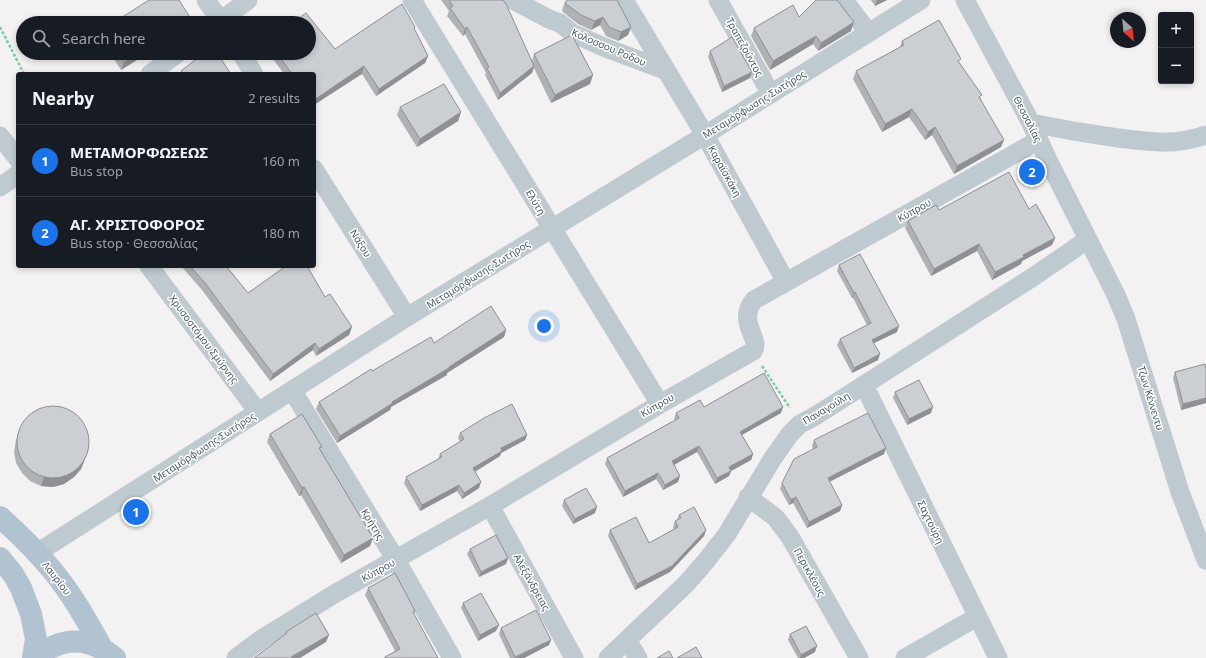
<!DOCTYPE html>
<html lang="en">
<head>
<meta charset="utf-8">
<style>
  :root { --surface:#171b24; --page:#20242c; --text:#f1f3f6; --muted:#9ea1a6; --line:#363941; --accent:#1a73e8 }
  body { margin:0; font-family:"Noto Sans",sans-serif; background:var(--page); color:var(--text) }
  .controls { position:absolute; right:12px; top:12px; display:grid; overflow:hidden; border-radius:4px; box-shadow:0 2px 6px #0003 }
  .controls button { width:36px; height:36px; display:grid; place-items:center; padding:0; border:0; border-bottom:1px solid var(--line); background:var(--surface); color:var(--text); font:20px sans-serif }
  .compass { position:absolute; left:1110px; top:12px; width:36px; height:36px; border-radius:50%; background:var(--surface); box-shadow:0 2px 6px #0003; rotate:153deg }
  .you { position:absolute; left:544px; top:326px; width:14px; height:14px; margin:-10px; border:3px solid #fff; border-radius:50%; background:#1a73e8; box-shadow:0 0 0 6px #1a73e833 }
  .badge { display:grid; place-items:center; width:26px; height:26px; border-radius:50%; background:var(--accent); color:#fff; font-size:13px; font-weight:700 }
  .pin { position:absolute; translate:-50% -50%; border:2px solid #fff; box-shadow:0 1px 4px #0006 }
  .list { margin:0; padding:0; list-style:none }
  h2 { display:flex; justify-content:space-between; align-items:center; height:52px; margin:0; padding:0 16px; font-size:17px }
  h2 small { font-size:13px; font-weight:400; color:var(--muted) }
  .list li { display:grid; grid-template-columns:26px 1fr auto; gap:12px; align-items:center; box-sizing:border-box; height:72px; padding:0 16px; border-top:1px solid var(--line) }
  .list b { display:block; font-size:15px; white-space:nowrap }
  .list p { margin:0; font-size:13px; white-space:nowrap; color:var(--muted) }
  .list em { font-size:13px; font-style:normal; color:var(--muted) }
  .icon { flex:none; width:22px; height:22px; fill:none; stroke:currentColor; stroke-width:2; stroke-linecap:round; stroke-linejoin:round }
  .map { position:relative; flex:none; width:1206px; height:658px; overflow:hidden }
  .search { position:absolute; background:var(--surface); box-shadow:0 2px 6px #0003; left:16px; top:16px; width:300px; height:44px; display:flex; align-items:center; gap:10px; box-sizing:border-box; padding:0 14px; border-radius:22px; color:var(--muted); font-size:15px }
  .panel { position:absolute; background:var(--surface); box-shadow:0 2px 6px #0003; left:16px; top:72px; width:300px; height:196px; border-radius:4px }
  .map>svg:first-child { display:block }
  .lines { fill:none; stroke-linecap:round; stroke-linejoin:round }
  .path { stroke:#77d0a0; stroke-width:2.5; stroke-dasharray:3 2; stroke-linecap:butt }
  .minor { stroke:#bfc9d0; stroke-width:19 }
  .major { stroke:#b1c2d0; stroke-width:22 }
  .wall { fill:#afb1b5 }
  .shaded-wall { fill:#8e9094 }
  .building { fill:#cbced3; stroke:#8e9094 }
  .labels { text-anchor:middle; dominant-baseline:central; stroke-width:3; stroke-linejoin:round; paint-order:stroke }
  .street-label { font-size:10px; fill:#48555f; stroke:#fff }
</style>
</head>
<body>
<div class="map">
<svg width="1206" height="658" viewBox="0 0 1206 658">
  <rect width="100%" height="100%" fill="#f3f1f1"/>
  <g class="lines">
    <!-- path -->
    <path class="path" d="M0 27 24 74
      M762 366 790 408"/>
    <!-- minor -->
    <path class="minor" d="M206 0 222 23
      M412 0 660 404
      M513 0 549 19 560 23 572 33 606 48 665 70
      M624 0 705 135 786 282
      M718 0 771 94
      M844 0 868 32
      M965 0 1031 123 1047 158 1116 295 1126 319 1180 492 1206 560
      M218 23 248 0
      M241 53 254 74
      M150 74 178 53
      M1031 123C1060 129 1089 134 1118 138 1151 142 1173 146 1206 135
      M0 136 18 159
      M314 169 407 317
      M0 187 18 174
      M149 266 258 412
      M864 385 998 658
      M292 390 396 560 452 658
      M748 497 776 518 790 537 859 658
      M490 506 574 658
      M37 553 407 317 705 135 921 0
      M627 640 638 658
      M236 658 263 638 336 593 490 506 660 404 753 351C762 339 736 322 754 300L1039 140
      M608 658 686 584 706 561 727 534 773 458 790 434 800 424 812 418 864 385 1033 277 1087 240
      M905 658 977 617"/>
    <!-- major -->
    <path class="major" d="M0 517C18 533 36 551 52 570 72 594 87 621 102 648
      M0 558 13 574 21 588 31 614 36 639 33 658
      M36 658C61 636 89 636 115 658"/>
  </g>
  <!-- wall -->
  <path class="wall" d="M441 0H503L532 61 534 54 590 84 551 103 534 68 532 73 498 100 485 75 486 73 465 34 463 36 447 16 449 11Z
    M871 0H887L875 6Z
    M565 2 631 27 628 35 618 41 606 36 600 25 591 30 578 24 563 12 562 10Z
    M415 27 414 29 428 56 425 63 376 96 362 74H284L269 53H309L335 49Z
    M754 28 851 31 818 51 813 44 770 70 751 36Z
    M902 41 960 63 981 99 1001 147 954 174 932 135 925 140 909 117 882 132 853 79 856 71 900 47Z
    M710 51 750 78 722 92 708 57Z
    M110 53H148L121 70Z
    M400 107 461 112 458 121 417 147 397 115Z
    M1029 209 1055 238 1052 245 1022 261 1021 264 992 280 977 251 931 276 905 228 908 221 939 210Z
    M839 265 897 332 874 343 878 360 852 373 837 345 840 339 867 325 853 298H852L837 271Z
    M181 266H226L248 293 325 297 352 327 349 335 316 356 313 350 270 381 202 290Z
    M506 330 504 337 447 373V375L391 407 390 410 337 443 316 409 319 402 372 371 434 343Z
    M1206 369V403L1181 410 1173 378 1175 372Z
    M895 392 931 413 907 425 893 398Z
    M704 407 781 413 742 435 753 454 751 460 731 471 729 476 715 484 697 452 674 465 678 482 663 490 656 479 623 497 605 464 607 458 675 420 674 419 676 413Z
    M19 432 85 459 81 469 74 477 64 484 53 487 41 486 30 481 22 473 16 463 14 452 16 440Z
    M460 433 527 435 525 440 501 453 500 456 475 472 479 488 462 499 457 491 420 511 404 483 406 477 438 459 440 454 460 442 458 438Z
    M270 434 320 450 373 538 370 546 341 563 301 495 299 496 267 442Z
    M814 440 884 454 829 482 842 505 840 511 807 528 793 503 789 505 780 489 782 483 813 449 812 446Z
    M564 500 595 513 573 524 562 506Z
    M679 515 706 530 704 536 670 572 635 590 608 536 610 530 649 543 674 529 673 527 675 521 677 520Z
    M470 549 508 558 506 564 479 577 467 554Z
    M368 588 415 611 414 614 438 658H384L385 657 395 651 365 595Z
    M463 603 496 631 478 641 461 608Z
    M501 628 551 640 549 645 524 658H510L499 634Z
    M790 634 815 652 804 658H798L788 640Z"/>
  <!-- shaded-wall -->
  <path class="shaded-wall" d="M877 0H887L875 6Z
    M603 17 600 25 591 30 595 21Z
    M191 19 190 23H185Z
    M854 22 851 31 818 51 821 43Z
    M467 27 465 34 463 36 465 29Z
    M631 27 628 35 618 41 621 32Z
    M816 36 813 44 770 70 773 61Z
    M138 53H148L121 70 124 62Z
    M428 56 425 63 376 96 379 89Z
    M364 66 362 74 314 105V100Z
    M534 66 532 73 498 100 500 93Z
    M752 72 750 78 722 92 724 86Z
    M593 75 590 84 551 103 555 95Z
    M912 109 909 117 882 132 885 124Z
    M461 112 458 121 417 147 420 139Z
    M935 127 932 135 925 140 928 132Z
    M1004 140 1001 147 954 174 957 166Z
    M1055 238 1052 245 1022 261 1021 264 992 280 995 272 1023 255Z
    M979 244 977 251 931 276 934 269Z
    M855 292 853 298H852L854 293Z
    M899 326 897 332 870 345 872 340Z
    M352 327 349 335 316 356 319 349Z
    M506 330 504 337 447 373V375L391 407 390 410 337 443 340 436 392 402 449 367Z
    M315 343 313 350 270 381 273 374Z
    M880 354 878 360 852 373 854 368Z
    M1206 398V403L1181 410 1183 404Z
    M783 407 781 413 738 437 740 432Z
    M933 407 931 413 907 425 909 419Z
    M527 435 525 440 501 453 500 456 471 474 473 468 501 448Z
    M699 446 697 452 670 467 672 461Z
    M886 448 884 454 825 484 828 478Z
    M88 451 81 469 74 477 64 484 53 487 41 486 44 477Z
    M753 454 751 460 731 471 729 476 715 484 717 478 729 467Z
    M658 473 656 479 623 497 625 491Z
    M680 476 678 482 663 490 665 485Z
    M481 482 479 488 462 499 464 493Z
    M459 485 457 491 420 511 422 505Z
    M304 487 301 495 299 496 302 488Z
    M796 497 793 503 789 505 791 500Z
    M842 505 840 511 807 528 809 522Z
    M597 507 595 513 573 524 575 519Z
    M706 530 704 536 670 572 635 590 637 584Z
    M373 538 370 546 341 563 344 555Z
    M508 558 506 564 479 577 481 572Z
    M499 625 496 631 478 641 480 635Z
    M329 635 326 642 300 658H291V657Z
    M551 640 549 645 524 658H515Z
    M817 646 815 652 804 658H800L801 655Z"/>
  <!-- building -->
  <path class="building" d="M149 0H179L191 19 185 23H113Z
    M449 0H503L506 4 534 66 500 93 487 68 489 67 467 27 465 29 450 8 453 6Z
    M568 0H617L631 27 621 32 609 27 603 17 595 21 581 15 566 4 565 2Z
    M816 0H837L854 22 821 43 816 36 773 61 754 28 793 5 799 17Z
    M402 4 415 27 414 28 428 56 379 89 364 66 314 100V74H292L277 53H309V23H292L306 13 335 49Z
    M939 20 961 59 958 61 982 95 979 97 1004 140 957 166 935 127 928 132 912 109 885 124 856 71 904 45 902 41Z
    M572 35 593 75 555 95 534 54Z
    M732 37 752 72 724 86 710 51Z
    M119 53H138L124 62Z
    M204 53H217L231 74H183L181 71Z
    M444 84 461 112 420 139 400 107Z
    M1009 172 1029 209 1036 204 1055 238 1023 255 1024 257 995 272 979 244 934 269 908 221 936 205 939 210Z
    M860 254 899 326 872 340 880 354 854 368 840 339 871 323 855 292 854 293 839 265Z
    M190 266H226L248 293 286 266H307L325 297 330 294 352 327 319 349 315 343 273 374 205 283Z
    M491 306 506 330 449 367V368L392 402 393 403 340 436 319 402 371 369 372 371 431 337 434 343Z
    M1205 364 1206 369V398L1183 404 1175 372Z
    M764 373 783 407 740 432 753 454 729 467 731 471 717 478 699 446 672 461 680 476 665 485 658 473 625 491 607 458 679 418 676 413 700 400 704 407Z
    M919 380 933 407 909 419 895 392Z
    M512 404 527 435 501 448 502 451 473 468 481 482 464 493 459 485 422 505 406 477 442 457 440 454 464 439 460 433 484 418Z
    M17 442a36 36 0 1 1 72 0a36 36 0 1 1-72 0Z
    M868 413 886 448 828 478 842 505 809 522 796 497 791 500 782 483 794 459 817 447 814 440Z
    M302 414 322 447 319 448 373 538 344 555 304 487 302 488 270 434Z
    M586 488 597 507 575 519 564 500Z
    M694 507 706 530 672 566 637 584 610 530 636 517 649 543 678 527 675 521 681 518 679 515Z
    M496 535 508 558 481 572 470 549Z
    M395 573 415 611 413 612 438 658H385V657L400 649 368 588Z
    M481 593 499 625 480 635 463 603Z
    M536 610 551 640 515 657 501 628Z
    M316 613 329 635 291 657 292 658H254L287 633 286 632Z
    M806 626 817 646 801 655 790 634Z
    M696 647 702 658H677Z
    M669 651 673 658H657Z"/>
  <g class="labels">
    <!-- street labels -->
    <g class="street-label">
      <text transform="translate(609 47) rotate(23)">Κολοσσου Ροδου</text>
      <text transform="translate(745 47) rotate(61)">Τραπεζούντος</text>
      <text transform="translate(754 104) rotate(-32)">Μεταμόρφωσης Σωτήρος</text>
      <text transform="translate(1028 119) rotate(63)">Θεσσαλίας</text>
      <text transform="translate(725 171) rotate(61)">Καραϊσκάκη</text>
      <text transform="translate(536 202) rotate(59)">Ελύτη</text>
      <text transform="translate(914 210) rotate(-29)">Κύπρου</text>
      <text transform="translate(361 243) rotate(58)">Νάξου</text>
      <text transform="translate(478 274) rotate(-32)">Μεταμόρφωσης Σωτήρος</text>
      <text transform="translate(204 339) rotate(53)">Χρυσοστόμου Σμύρνης</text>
      <text transform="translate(1151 398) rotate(73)">Τζων Κέννεντυ</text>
      <text transform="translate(657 405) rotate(-30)">Κύπρου</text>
      <text transform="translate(826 408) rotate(-31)">Παναγούλη</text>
      <text transform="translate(204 447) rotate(-33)">Μεταμόρφωσης Σωτήρος</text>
      <text transform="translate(931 522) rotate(64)">Σαχτούρη</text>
      <text transform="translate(373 524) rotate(59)">Κρήτης</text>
      <text transform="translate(378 570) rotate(-29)">Κύπρου</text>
      <text transform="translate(810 572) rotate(61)">Περικλέους</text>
      <text transform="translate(57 578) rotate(52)">Λαυρίου</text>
      <text transform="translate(532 582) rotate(61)">Αλεξάνδρειας</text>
    </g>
  </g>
</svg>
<div class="controls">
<button>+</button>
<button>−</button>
</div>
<svg class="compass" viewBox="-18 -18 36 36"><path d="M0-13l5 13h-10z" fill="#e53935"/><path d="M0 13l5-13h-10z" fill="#9ea1a6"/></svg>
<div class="you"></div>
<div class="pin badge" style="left:136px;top:512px">1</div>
<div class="pin badge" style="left:1032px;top:172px">2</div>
<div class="search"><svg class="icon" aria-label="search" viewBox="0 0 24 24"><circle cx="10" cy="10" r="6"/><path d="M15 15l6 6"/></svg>Search here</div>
<section class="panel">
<h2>Nearby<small>2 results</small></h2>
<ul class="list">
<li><span class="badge">1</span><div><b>ΜΕΤΑΜΟΡΦΩΣΕΩΣ</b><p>Bus stop</p></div><em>160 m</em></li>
<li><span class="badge">2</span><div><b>ΑΓ. ΧΡΙΣΤΟΦΟΡΟΣ</b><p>Bus stop · Θεσσαλίας</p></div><em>180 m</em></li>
</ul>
</section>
</div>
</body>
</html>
